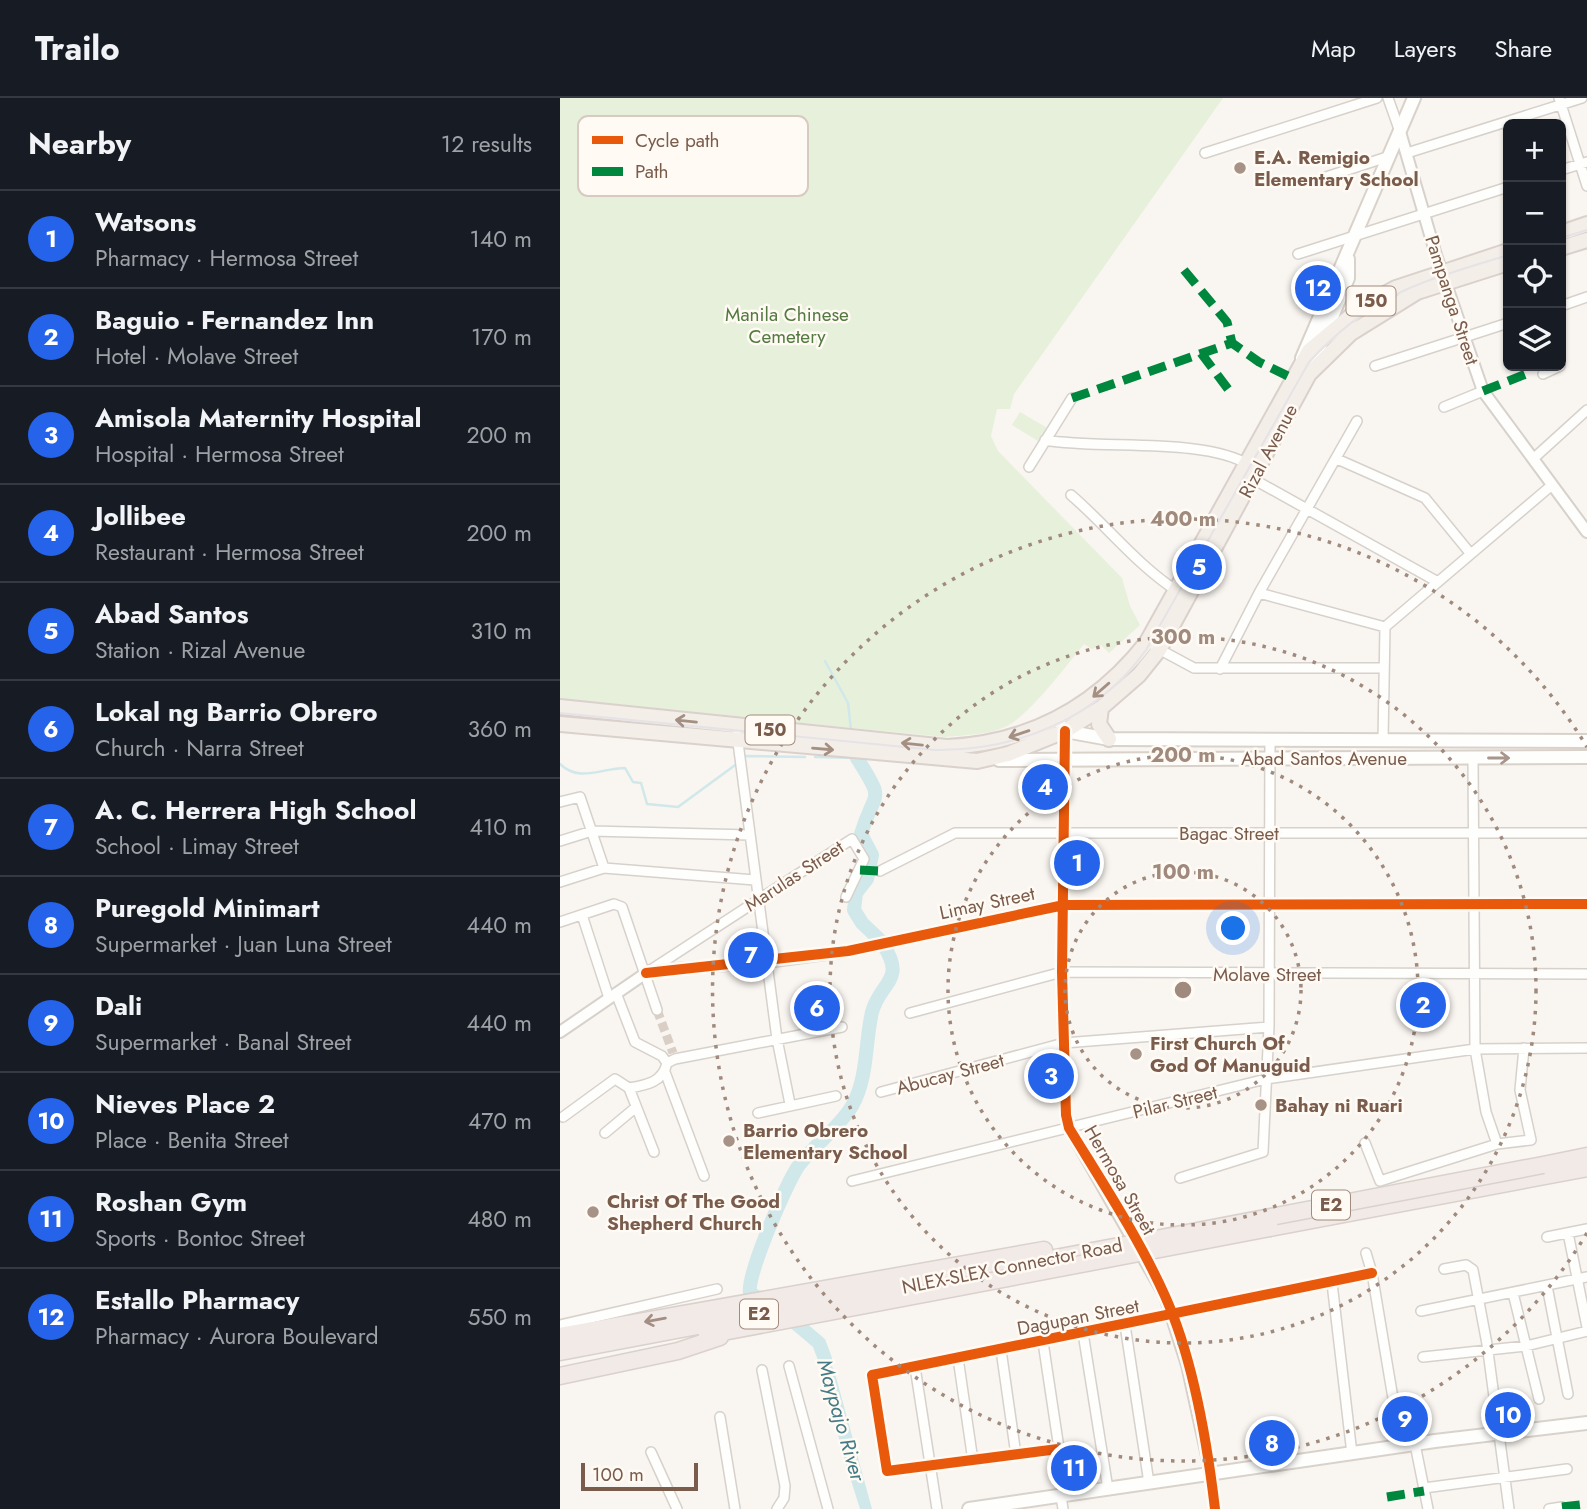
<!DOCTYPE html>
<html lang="en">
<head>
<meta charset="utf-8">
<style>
  :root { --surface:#171b24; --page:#242831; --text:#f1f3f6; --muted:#9ea1a6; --line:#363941; --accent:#2563eb }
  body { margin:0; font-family:Jost,sans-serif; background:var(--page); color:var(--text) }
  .controls { position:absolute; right:21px; top:21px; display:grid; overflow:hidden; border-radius:10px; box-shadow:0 2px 5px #0004 }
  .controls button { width:63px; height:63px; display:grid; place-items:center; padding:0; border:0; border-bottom:2px solid var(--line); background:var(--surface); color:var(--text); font:35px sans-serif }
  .scale { position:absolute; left:21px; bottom:18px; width:117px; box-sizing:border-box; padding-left:7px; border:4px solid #7a5c4d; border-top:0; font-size:19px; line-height:24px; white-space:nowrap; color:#7a5c4d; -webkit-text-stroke:5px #fffaf3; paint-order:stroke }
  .you { position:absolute; left:674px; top:831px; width:24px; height:24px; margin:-18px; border:5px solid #fff; border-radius:50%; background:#1a73e8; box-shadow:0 0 0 10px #1a73e833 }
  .badge { display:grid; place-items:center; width:46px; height:46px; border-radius:50%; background:var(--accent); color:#fff; font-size:23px; font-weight:700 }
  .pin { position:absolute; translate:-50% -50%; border:4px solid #fff; box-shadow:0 2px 7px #0006 }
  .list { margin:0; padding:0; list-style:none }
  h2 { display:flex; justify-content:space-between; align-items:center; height:91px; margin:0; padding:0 28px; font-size:30px }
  h2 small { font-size:23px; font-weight:400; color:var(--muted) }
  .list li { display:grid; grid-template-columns:46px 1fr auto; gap:21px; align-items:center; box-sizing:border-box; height:98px; padding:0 28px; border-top:2px solid var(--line) }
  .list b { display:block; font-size:26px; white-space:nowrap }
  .list p { margin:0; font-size:23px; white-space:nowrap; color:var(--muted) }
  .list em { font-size:23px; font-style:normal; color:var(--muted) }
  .icon { flex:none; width:38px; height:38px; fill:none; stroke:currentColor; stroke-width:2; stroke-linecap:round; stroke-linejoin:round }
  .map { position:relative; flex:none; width:1027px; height:1411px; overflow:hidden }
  header { display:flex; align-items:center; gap:42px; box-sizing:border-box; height:98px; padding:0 35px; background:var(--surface); border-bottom:2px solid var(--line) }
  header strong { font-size:33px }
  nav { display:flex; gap:38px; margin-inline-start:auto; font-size:24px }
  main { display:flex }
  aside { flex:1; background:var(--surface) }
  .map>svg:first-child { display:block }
  .green { fill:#e7f0db }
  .water { fill:#d0e8ea }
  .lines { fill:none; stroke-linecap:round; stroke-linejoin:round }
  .stream { stroke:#d0e8ea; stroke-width:2.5 }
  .river { stroke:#d0e8ea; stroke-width:14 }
  .minor-tunnel { stroke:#d9cfc7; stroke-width:9; stroke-dasharray:9 4.5; stroke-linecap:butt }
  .minor-casing { stroke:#d7d1cb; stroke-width:12 }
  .tertiary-casing { stroke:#d7d1cb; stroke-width:14 }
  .secondary-casing { stroke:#d9d2cb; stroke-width:16 }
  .primary-casing { stroke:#dad1cc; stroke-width:18 }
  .motorway-casing { stroke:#dad1cc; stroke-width:19 }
  .minor { stroke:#fefefd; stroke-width:9 }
  .tertiary { stroke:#fefefd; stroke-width:10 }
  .secondary { stroke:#fefefd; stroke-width:12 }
  .primary { stroke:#f3eee8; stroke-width:14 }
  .motorway { stroke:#f2eae7; stroke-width:16 }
  .tram { stroke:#e6e3e7; stroke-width:2 }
  .motorway-bridge-casing { stroke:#dad1cc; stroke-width:19; stroke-linecap:butt }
  .motorway-bridge { stroke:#f2eae7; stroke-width:16 }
  .quiet { stroke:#00873e; stroke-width:9; stroke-dasharray:18 9; stroke-linecap:butt }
  .cycleway-casing { stroke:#fffaf3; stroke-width:15 }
  .cycleway { stroke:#e8590c; stroke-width:10 }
  .oneway { stroke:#a48f83 }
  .oneway2 { stroke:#a8958b }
  .oneway3 { stroke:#a48e83 }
  .ring { fill:none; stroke:#9f8a7d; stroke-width:3.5; stroke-dasharray:3.5 7 }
  .poi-dot { fill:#a69286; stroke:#fffaf3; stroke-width:2.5 }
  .labels { text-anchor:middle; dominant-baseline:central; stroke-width:5; stroke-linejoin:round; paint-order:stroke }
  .shield { fill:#fffaf3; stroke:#a28b7f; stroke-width:2 }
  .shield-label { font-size:18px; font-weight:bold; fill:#7a5c4d }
  .poi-label { font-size:19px; font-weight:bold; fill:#7a5c4d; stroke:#fffaf3; text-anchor:start }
  .street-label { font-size:19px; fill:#7a5c4d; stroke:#fffaf3 }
  .park-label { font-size:19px; fill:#537a41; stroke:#fffaf3 }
  .water-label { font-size:21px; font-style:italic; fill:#437c86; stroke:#fffaf3 }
  .key { fill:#fffaf3; stroke:#d7cbc1; stroke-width:2 }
  .key-label { font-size:19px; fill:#7a5c4d }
  .centre { fill:#9f8a7d; stroke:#fffaf3; stroke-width:3.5 }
  .ring-label { font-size:21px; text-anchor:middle; font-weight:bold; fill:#9f8a7d; stroke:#fffaf3; stroke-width:5; stroke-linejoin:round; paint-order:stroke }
</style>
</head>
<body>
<header>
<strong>Trailo</strong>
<nav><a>Map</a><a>Layers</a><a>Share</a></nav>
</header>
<main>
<aside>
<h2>Nearby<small>12 results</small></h2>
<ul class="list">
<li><span class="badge">1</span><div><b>Watsons</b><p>Pharmacy · Hermosa Street</p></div><em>140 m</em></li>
<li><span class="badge">2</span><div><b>Baguio - Fernandez Inn</b><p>Hotel · Molave Street</p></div><em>170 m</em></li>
<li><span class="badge">3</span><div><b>Amisola Maternity Hospital</b><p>Hospital · Hermosa Street</p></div><em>200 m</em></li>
<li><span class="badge">4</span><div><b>Jollibee</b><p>Restaurant · Hermosa Street</p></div><em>200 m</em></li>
<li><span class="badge">5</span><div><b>Abad Santos</b><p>Station · Rizal Avenue</p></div><em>310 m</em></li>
<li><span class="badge">6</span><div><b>Lokal ng Barrio Obrero</b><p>Church · Narra Street</p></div><em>360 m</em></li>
<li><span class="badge">7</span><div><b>A. C. Herrera High School</b><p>School · Limay Street</p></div><em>410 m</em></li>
<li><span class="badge">8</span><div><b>Puregold Minimart</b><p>Supermarket · Juan Luna Street</p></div><em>440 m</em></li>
<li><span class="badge">9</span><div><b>Dali</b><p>Supermarket · Banal Street</p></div><em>440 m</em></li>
<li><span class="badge">10</span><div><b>Nieves Place 2</b><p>Place · Benita Street</p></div><em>470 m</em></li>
<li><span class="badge">11</span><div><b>Roshan Gym</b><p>Sports · Bontoc Street</p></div><em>480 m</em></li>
<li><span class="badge">12</span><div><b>Estallo Pharmacy</b><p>Pharmacy · Aurora Boulevard</p></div><em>550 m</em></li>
</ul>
</aside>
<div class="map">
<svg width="1027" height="1411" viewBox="0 0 1027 1411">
  <rect width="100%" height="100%" fill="#f9f5f0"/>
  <!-- green -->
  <path class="green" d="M0 0H663L454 296 450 311H437L431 338 438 353 562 480 570 508 580 527 549 555 541 547 532 551 524 546C506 568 469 618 445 629 426 637 405 637 385 639L0 602Z
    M460 314 489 331 481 345 452 327Z"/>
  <!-- water -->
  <path class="water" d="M259 1245 274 1272 312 1411H300L281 1350Z"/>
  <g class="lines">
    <!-- stream -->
    <path class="stream" d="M265 563 288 605 291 632
      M255 659 297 660
      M183 660 185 658 245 659
      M0 666C19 685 42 670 65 670L73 684 81 685 87 706 118 709 178 665"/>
    <!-- river -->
    <path class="river" d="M297 660C326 706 315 690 301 736L312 757 307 781 296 795 294 812 302 825 321 843
      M206 1205 190 1195C186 1178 227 1084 239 1067 255 1046 279 1030 292 1008 308 980 305 944 312 914 320 884 346 883 324 848
      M226 1217 259 1245 265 1261"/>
    <!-- minor-tunnel -->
    <path class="minor-tunnel" d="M97 912 113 955"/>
    <defs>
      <path id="minor" d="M828 0 840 34
        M999 0 1027 88
        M645 55 817 0
        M847 55 1022 0
        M1001 72 1027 64
        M763 80 830 58
        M738 156 948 89
        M1001 208 1027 199
        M815 268 948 225
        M983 276 1000 268
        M884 309 923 293
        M485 342C541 352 643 339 689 367
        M777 361 865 400 910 455
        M973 361 1027 312
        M469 369 512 300
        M693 381 878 484
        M511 397C547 428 577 467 617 493
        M699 495 825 529
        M595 549 634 570H823
        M660 571 699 495 797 323
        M177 637 217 941 230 1006
        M823 642 825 529 992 387
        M913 660 915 951 926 1014 937 1046
        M0 704 20 699 44 770
        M0 743 32 733 190 737
        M320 773 395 735H1027
        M0 784 44 770 195 782
        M504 807 1027 806
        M22 817 49 900
        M0 824 54 806 62 809 97 912
        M89 873 292 741 304 761 286 799
        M56 895 75 944 102 958 107 965
        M350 915 502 874 1027 876
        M105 974 144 1078
        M69 990C87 987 103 984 107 965L115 961 282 929
        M321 994 504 945 709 929
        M198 1015 276 998
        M3 1019 55 981 69 990 94 1054
        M45 1035 75 1010
        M805 1045 820 1083 937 1046 971 1042 960 992 964 950
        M620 1080 703 1054 709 929 710 642
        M292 1083 706 981 915 951 1027 950
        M1008 1135 1027 1229
        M987 1139 1027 1131
        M806 1155 812 1175 841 1348
        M884 1171 906 1167 913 1172 927 1246 949 1411
        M772 1185 792 1356
        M987 1188 1008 1296
        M953 1195 979 1301
        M861 1213 1027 1179
        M0 1227 157 1191
        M565 1227 589 1385
        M523 1235 548 1391
        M483 1244 506 1397
        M441 1252 456 1357
        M863 1259 966 1248 1027 1233
        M398 1260 413 1363
        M229 1268 268 1411
        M355 1269 377 1411
        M202 1272 225 1388 224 1400 217 1411
        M160 1319 175 1411
        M855 1346 868 1411
        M498 1351 327 1373 312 1277 812 1175
        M91 1354 117 1411
        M651 1376 655 1411
        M864 1390 1007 1371
        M501 1398 503 1411
        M989 1411 1002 1409"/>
      <path id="tertiary" d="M840 34 876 157 923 293 1027 434
        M505 633 502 874 506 1017 509 1030 605 1198 627 1267 651 1376
        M0 934 89 873 207 864 288 853 504 807"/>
      <path id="secondary" d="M742 260 854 0
        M749 275 788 180V161
        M502 629 505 633 549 641 1027 643
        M439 662 1027 659
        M409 1411 875 1343 1027 1325"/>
      <path id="primary" d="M1001 135 1027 126
        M1001 150 1027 142
        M0 609 387 649C469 645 536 609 587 544L749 253 803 208 836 190 948 153
        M541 610 539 626 549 641
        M0 626 417 663 448 656 505 633 541 610 579 577 599 552 749 276 791 235 857 194 948 165"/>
      <path id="motorway" d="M983 1067 1027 1058
        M710 1130 1027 1070
        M147 1237 364 1196
        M0 1238 484 1152
        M0 1254 559 1148
        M0 1278 118 1253 160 1239"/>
    </defs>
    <!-- minor casing -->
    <use href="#minor" class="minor-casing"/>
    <!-- tertiary casing -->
    <use href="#tertiary" class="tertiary-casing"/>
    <!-- secondary casing -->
    <use href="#secondary" class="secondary-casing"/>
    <!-- primary casing -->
    <use href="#primary" class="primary-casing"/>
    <!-- motorway casing -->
    <use href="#motorway" class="motorway-casing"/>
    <!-- minor -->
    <use href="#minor" class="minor"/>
    <!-- tertiary -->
    <use href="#tertiary" class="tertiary"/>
    <!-- secondary -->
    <use href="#secondary" class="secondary"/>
    <!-- primary -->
    <use href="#primary" class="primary"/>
    <!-- motorway -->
    <use href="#motorway" class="motorway"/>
    <!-- tram -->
    <path class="tram" d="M1001 140 1027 132
      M0 615 375 652C458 653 537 620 586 552L749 264C814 194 861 184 948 157"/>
    <defs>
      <path id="motorway-bridge" d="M559 1148 983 1067
        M364 1196 710 1130"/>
    </defs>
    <!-- motorway-bridge casing -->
    <use href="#motorway-bridge" class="motorway-bridge-casing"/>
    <!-- motorway-bridge -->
    <use href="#motorway-bridge" class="motorway-bridge"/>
    <!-- quiet -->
    <path class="quiet" d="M624 172 667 224 672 245
      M641 255 671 295
      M923 293 966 276
      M512 300 672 245 699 264 732 280
      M300 772 320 773
      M827 1399 864 1393
      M1002 1409 1027 1406"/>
    <defs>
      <path id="cycleway" d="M505 633 502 874 506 1017 509 1030C542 1084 579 1140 605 1198 633 1260 647 1343 655 1411
        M86 875 288 853 504 807 1027 806
        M498 1351 327 1373 312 1277 812 1175"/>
    </defs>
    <!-- cycleway casing -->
    <use href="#cycleway" class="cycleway-casing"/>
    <!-- cycleway -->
    <use href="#cycleway" class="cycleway"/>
  </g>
  <!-- one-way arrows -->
  <defs><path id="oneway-shaft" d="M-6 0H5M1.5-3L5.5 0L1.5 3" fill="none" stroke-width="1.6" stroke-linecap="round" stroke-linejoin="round" transform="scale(1.75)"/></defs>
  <g class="oneway">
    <use href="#oneway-shaft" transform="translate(541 592) rotate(139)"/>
    <use href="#oneway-shaft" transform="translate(126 623) rotate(-174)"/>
    <use href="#oneway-shaft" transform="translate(459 636) rotate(161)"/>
    <use href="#oneway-shaft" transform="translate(352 646) rotate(-174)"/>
    <use href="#oneway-shaft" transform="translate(263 651) rotate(5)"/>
  </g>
  <use class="oneway2" href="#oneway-shaft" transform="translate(939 660)"/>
  <use class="oneway3" href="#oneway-shaft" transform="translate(95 1222) rotate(170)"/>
  <!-- distance rings -->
  <g class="ring">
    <circle cx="623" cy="892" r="118"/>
    <circle cx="623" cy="892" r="235"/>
    <circle cx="623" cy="892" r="353"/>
    <path d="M1027 1135A471 471 0 1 1 1027 649"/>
  </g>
  <!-- markers -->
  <g class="poi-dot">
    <circle cx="680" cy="70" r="7"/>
    <circle cx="576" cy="956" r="7"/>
    <circle cx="701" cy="1007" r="7"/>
    <circle cx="169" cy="1043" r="7"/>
    <circle cx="33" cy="1114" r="7"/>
  </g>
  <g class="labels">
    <!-- shield labels -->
    <g class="shield">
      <rect x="786.5" y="188.5" width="49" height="29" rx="5"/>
      <rect x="185.5" y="617.5" width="49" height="29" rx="5"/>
      <rect x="752" y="1092.5" width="38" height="29" rx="5"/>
      <rect x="180" y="1201.5" width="38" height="29" rx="5"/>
    </g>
    <g class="shield-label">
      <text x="811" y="203">150</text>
      <text x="210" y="632">150</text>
      <text x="771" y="1107">E2</text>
      <text x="199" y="1216">E2</text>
    </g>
    <!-- poi labels -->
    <g class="poi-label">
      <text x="694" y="59">E.A. Remigio<tspan x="694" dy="22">Elementary School</tspan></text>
      <text x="590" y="945">First Church Of<tspan x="590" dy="22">God Of Manuguid</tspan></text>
      <text x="715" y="1007">Bahay ni Ruari</text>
      <text x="183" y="1032">Barrio Obrero<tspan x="183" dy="22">Elementary School</tspan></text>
      <text x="47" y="1103">Christ Of The Good<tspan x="47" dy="22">Shepherd Church</tspan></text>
    </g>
    <!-- street labels -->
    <g class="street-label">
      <text transform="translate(892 202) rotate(72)">Pampanga Street</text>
      <text transform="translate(708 353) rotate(-62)">Rizal Avenue</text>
      <text x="764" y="660">Abad Santos Avenue</text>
      <text x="669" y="735">Bagac Street</text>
      <text transform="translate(234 778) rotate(-33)">Marulas Street</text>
      <text transform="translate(427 805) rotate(-12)">Limay Street</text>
      <text x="707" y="876">Molave Street</text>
      <text transform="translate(390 976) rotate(-15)">Abucay Street</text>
      <text transform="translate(615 1004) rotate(-14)">Pilar Street</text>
      <text transform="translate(560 1082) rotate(60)">Hermosa Street</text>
      <text transform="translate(452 1168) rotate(-11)">NLEX-SLEX Connector Road</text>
      <text transform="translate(518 1219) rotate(-11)">Dagupan Street</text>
    </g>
    <!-- park labels -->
    <g class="park-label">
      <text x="227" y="216">Manila Chinese<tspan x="227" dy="22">Cemetery</tspan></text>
    </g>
    <!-- water labels -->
    <g class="water-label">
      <text transform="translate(281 1322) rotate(74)">Maypajo River</text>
    </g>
  </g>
  <!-- legend -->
  <rect x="18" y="18" width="230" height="80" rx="10" class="key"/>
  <rect x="32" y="38" width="31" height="8" fill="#e8590c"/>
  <rect x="32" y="69" width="31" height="9" fill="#00873e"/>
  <g class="key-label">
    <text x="75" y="49">Cycle path</text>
    <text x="75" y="80">Path</text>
  </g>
  <circle cx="623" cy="892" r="10" class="centre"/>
  <g class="ring-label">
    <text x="623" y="428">400 m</text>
    <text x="623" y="546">300 m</text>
    <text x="623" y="664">200 m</text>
    <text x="623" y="781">100 m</text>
  </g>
</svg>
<div class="controls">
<button>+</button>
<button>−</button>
<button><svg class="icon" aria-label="locate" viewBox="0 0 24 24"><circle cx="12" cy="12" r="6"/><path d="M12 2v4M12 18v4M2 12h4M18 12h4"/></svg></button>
<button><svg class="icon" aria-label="layers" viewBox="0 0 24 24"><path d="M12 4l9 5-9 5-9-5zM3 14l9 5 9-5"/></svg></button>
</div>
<div class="scale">100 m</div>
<div class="you"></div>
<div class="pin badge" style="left:517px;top:765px">1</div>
<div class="pin badge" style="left:863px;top:907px">2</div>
<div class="pin badge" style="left:491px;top:978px">3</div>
<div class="pin badge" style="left:485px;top:689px">4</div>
<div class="pin badge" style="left:639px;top:469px">5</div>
<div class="pin badge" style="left:257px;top:910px">6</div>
<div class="pin badge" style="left:191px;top:857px">7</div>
<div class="pin badge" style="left:712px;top:1345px">8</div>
<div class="pin badge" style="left:845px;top:1321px">9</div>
<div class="pin badge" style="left:948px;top:1317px">10</div>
<div class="pin badge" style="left:514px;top:1370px">11</div>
<div class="pin badge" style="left:758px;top:190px">12</div>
</div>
</main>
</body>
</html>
